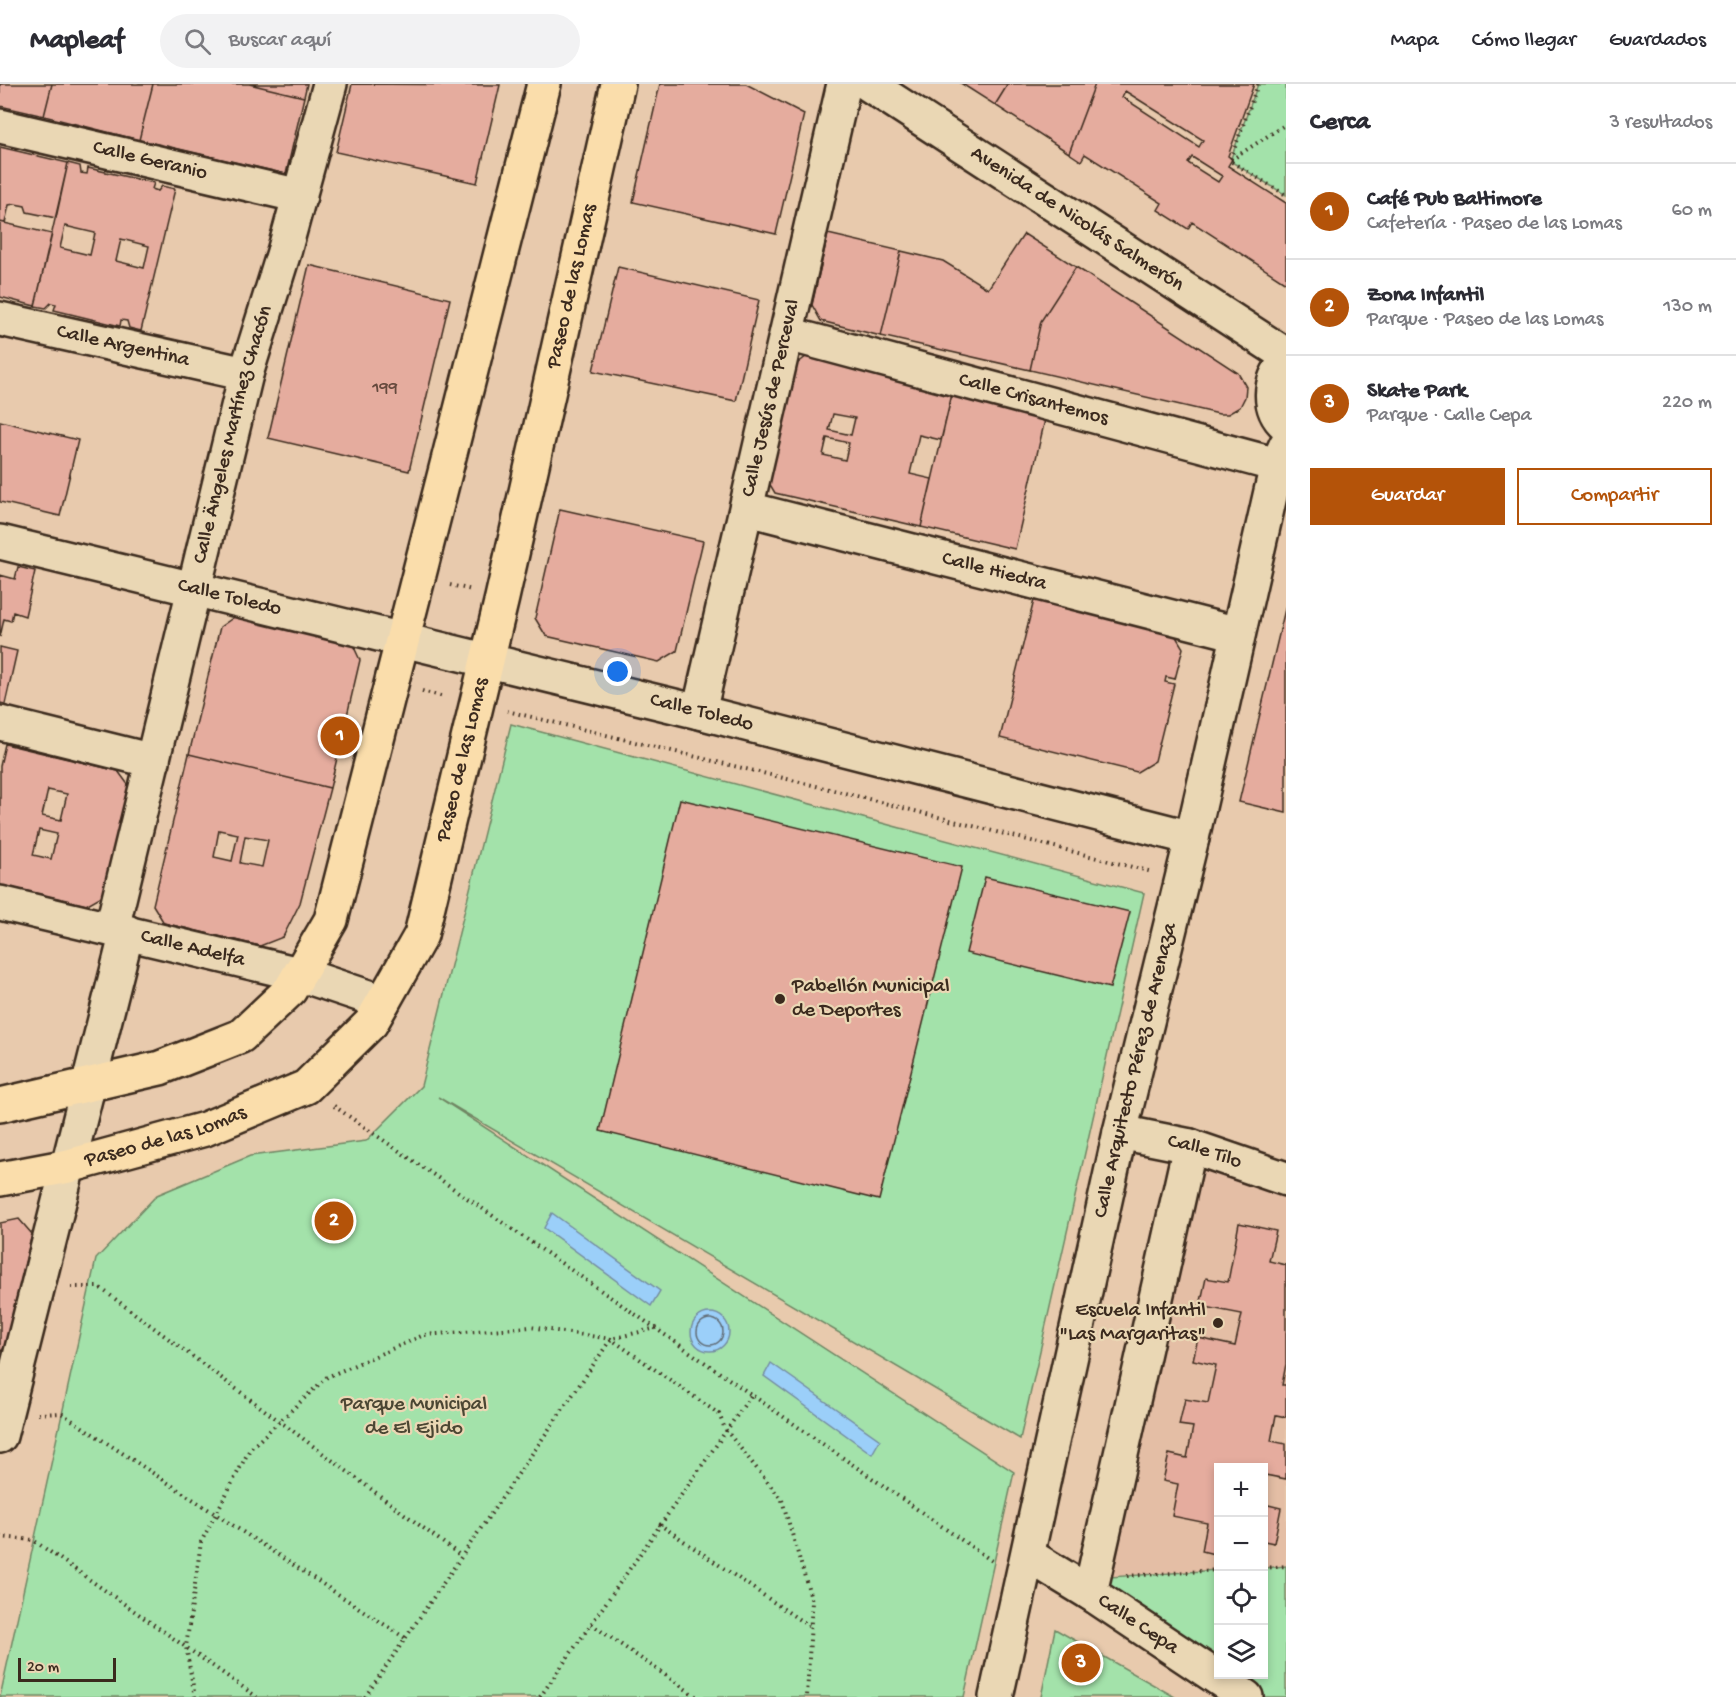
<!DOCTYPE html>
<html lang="es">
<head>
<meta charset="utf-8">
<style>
  :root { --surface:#fff; --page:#f2f2f3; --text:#2b2b33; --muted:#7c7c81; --line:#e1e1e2; --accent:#b45309 }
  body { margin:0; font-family:"Gochi Hand",sans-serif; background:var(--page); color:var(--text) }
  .controls { position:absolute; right:18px; bottom:18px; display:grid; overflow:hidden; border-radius:0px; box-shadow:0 3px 9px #0003 }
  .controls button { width:54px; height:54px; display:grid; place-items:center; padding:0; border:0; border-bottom:2px solid var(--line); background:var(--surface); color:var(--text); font:30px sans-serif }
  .scale { position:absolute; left:18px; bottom:15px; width:98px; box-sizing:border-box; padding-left:6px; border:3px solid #3b2a1e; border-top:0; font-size:16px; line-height:21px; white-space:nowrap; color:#3b2a1e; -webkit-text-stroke:4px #ead7b4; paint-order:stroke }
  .you { position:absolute; left:618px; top:588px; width:21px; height:21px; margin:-15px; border:4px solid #fff; border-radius:50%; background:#1a73e8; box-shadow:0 0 0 9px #1a73e833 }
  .badge { display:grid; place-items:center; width:39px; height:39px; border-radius:50%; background:var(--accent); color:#fff; font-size:20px; font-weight:700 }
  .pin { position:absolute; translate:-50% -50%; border:3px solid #fff; box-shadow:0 2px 6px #0006 }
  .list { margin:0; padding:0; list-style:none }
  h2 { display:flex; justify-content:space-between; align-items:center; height:78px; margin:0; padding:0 24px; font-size:26px }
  h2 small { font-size:20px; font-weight:400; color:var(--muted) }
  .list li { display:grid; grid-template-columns:39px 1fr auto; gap:18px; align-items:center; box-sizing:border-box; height:96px; padding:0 24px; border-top:2px solid var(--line) }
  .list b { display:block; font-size:22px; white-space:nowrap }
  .list p { margin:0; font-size:20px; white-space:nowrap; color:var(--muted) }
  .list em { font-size:20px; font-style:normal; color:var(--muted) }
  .actions { display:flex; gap:12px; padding:18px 24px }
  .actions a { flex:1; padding:14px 0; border:2px solid var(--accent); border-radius:0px; text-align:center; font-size:21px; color:var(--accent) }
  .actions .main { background:var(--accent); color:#fff }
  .icon { flex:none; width:33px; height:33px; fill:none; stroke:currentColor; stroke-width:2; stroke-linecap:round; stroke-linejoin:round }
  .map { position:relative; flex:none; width:1286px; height:1613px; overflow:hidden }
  header { display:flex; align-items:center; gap:36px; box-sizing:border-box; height:84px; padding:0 30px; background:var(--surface); border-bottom:2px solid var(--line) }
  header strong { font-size:28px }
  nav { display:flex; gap:33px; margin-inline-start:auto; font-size:21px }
  .search { width:420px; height:54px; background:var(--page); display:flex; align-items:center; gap:15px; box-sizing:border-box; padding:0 21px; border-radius:33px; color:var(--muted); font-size:22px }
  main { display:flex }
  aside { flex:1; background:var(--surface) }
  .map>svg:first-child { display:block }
  .built { fill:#e4bea5 }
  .green { fill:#a3e2aa; stroke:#6f8664; stroke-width:1.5 }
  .water { fill:#9bcff9; stroke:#758da1; stroke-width:1.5 }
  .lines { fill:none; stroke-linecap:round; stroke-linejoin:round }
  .shore { stroke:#616c76; stroke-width:1.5 }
  .building { fill:#e5ac9e; stroke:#3b2a1e; stroke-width:1.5; fill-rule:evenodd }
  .minor-casing { stroke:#3b2a1e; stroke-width:38 }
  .major-casing { stroke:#3b2a1e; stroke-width:38 }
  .path { stroke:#3b2a1e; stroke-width:4; stroke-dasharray:1.5 4.5; stroke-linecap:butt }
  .minor { stroke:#ead7b4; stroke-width:33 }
  .major { stroke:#faddab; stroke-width:33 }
  .poi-dot { fill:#3b2a1e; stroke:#ead7b4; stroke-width:2 }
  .labels { text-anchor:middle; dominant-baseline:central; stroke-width:4.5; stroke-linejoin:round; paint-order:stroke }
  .number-label { font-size:18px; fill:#664a3e }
  .street-label { font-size:21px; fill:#3b2a1e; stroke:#ead7b4 }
  .poi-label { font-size:21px; fill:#3b2a1e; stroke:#ead7b4; text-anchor:start }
  .park-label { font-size:21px; fill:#4b4633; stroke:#ead7b4 }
</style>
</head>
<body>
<header>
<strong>Mapleaf</strong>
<div class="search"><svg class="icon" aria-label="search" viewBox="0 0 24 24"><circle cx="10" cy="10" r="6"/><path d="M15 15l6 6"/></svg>Buscar aquí</div>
<nav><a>Mapa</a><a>Cómo llegar</a><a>Guardados</a></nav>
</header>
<main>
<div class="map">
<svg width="1286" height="1613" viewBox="0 0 1286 1613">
  <rect width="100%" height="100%" fill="#e8caad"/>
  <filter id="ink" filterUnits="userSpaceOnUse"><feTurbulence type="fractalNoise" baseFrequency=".0167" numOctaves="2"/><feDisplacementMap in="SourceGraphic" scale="12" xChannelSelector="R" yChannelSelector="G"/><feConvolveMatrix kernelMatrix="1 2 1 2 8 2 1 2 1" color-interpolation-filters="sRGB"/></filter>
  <g filter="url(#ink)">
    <!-- built -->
    <path class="built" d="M1190 1062 1286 1095V1482L1264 1484V1384H1218V1486L1093 1494Z"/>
    <!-- green -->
    <path class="green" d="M1258 0H1286V111L1230 77Z
      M511 640 1144 809 1020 1355 438 1013 1014 1388 964 1613H0L96 1175 157 1111 250 1072 366 1057 421 1002Z
      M1286 1482V1613H1246L1093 1494 1218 1486V1590H1264V1484Z
      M1055 1545 1175 1613H1041Z"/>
    <!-- water -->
    <path class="water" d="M552 1129 660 1207 651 1222 544 1144Z
      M691 1248a19 19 0 1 1 38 0a19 19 0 1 1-38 0Z
      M771 1279 880 1356 872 1370 764 1292Z"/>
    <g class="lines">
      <!-- shore -->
      <path class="shore" d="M697 1248a13 13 0 1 1 26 0a13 13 0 1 1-26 0Z"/>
    </g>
    <!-- building -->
    <path class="building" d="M0 0H52L44 32 0 22Z
      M52 0H153L139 56 44 32Z
      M153 0H249L304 13 286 90 139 56Z
      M249 0H307L304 13Z
      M352 0 500 1 477 99 336 68Z
      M660 0H746L804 30 776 150 633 118Z
      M962 0H1008L995 21Z
      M1008 0H1095L1069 69 995 21Z
      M1095 0H1254L1228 72 1232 75 1228 82 1286 119V199L1192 138 1188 145 1158 126 1162 119 1085 70 1081 77 1069 69ZM1125 7 1203 56 1199 63 1122 13ZM1192 73 1222 92 1218 98 1188 79Z
      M0 63 68 79 56 134 27 128 25 122 15 120 9 121 5 139 0 138Z
      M68 79 80 82 81 89 87 90 88 84 154 99 152 105 158 107 162 102 175 105 141 247 129 244 127 237 121 236 120 242 54 226 56 220 51 219 46 224 35 222ZM65 142 95 149 90 171 60 164ZM121 155 149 162 144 184 116 177Z
      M0 138 52 150 35 222 0 213Z
      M828 150 901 167 881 252 821 237 812 221Z
      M1024 150 1076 183 1041 237 1030 286 881 252 901 167 943 177 988 205Z
      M309 181 450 215 409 387 268 354Z
      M618 183 759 216 736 317 593 287Z
      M1076 183 1238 289 1246 303 1245 313 1240 323 1228 330H1219L1030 286 1041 237Z
      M807 272 953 306 941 356 919 351 910 390 932 395 921 443 775 409 766 394 792 284ZM833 330 855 334 851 351 829 346ZM827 354 849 359 845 376 823 371Z
      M953 306 1047 327 1015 465 921 443Z
      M0 337 78 356 60 432 0 418Z
      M560 425 703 457 677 567 659 578 546 552 535 534Z
      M18 483 35 487 25 532 13 528 11 537 4 535 0 553V491L15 495Z
      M1035 512 1172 546 1183 564 1175 595 1166 593 1165 598 1174 600 1155 677 1137 688 1000 654Z
      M1286 521V729L1239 718Z
      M237 531 352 559 360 576 330 704 189 670 220 543Z
      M0 563 17 567 5 620 0 619Z
      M5 660 118 687 132 706 107 809 86 821 0 801V682ZM48 706 67 710 61 736 42 732ZM39 746 57 750 51 775 33 771Z
      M189 670 330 704 300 819 283 853 260 862 164 839 153 821ZM219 746 238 750 232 777 214 773ZM245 752 268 756 262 783 240 779Z
      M680 715 962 783 879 1116 600 1047Z
      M985 793 1130 828 1110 904 966 869Z
      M19 1135 32 1150 5 1263 0 1268V1139Z
      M1239 1139 1276 1147 1269 1177 1286 1181V1280L1282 1301H1286V1333L1276 1331 1271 1357 1286 1360V1395L1265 1391 1264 1400V1384H1218V1471L1202 1467 1207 1439 1172 1432 1178 1400 1163 1397 1169 1370 1187 1374 1193 1343 1179 1341 1185 1315 1208 1319 1216 1281 1193 1276 1198 1254 1235 1262 1242 1230 1200 1222 1206 1194 1228 1198Z
      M1264 1420 1281 1424 1274 1459 1264 1457Z"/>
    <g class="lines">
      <defs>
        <g id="minor">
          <path id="s1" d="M868 0 1286 271"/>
          <path id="s2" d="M0 42 300 112"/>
          <path id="s3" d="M0 235 246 290"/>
          <path id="s4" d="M788 250 1277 381"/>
          <path d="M1286 279C1269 296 1267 325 1286 341"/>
          <path id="s5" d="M748 425 1238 550"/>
          <path id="s6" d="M0 458 699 628 1192 754"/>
          <path id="s7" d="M699 628 844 0"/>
          <path d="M0 639 153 677"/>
          <path id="s8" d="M0 819 299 890 383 918"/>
          <path id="s9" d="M112 844 246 290 284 168 330 0"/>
          <path id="s10" d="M1120 1048 1190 1062 1286 1095"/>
          <path d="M0 1352 127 848"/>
          <path id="s11" d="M1028 1471 1090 1509 1246 1613"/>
          <path d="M1090 1509 1190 1062"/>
          <path id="s12" d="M996 1613 1120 1048 1192 754 1277 381 1286 361"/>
        </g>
        <g id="major">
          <path d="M0 1021 160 984 241 952 290 906 331 836 544 0"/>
          <path id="s13" d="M0 1095 69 1082 205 1045 306 1003 371 939 383 918 421 851 502 514 618 0"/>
        </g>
      </defs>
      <!-- minor casing -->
      <use href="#minor" class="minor-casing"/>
      <!-- major casing -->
      <use href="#major" class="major-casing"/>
      <!-- path -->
      <path class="path" d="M1258 0 1230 77 1286 111
        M1231 76 1286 40
        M450 501 472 506
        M422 607 444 613
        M507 627 841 708 1152 788
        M334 1022 992 1477
        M71 1203H99L461 1472
        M38 1330 61 1329 405 1554
        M659 1440 810 1543
        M0 1453 33 1456 257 1613
        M1264 1484 1286 1482
        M1127 1492 1218 1486
        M591 1540 697 1613
        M195 1613 186 1563 201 1458 250 1365 327 1293 424 1251 530 1243 611 1255 719 1330 725 1345 782 1416 812 1517 807 1613
        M365 1613 611 1255 656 1244
        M540 1613 752 1310"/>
      <!-- minor -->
      <use href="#minor" class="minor"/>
      <!-- major -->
      <use href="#major" class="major"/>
    </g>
  </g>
  <!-- markers -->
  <g class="poi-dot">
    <circle cx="780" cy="915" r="6"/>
    <circle cx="1218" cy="1239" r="6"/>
  </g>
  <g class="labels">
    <!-- number labels -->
    <g class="number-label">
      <text x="385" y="304">199</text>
    </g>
    <!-- street labels -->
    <g class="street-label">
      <text stroke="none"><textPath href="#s2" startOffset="154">Calle Geranio</textPath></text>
      <text stroke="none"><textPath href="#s1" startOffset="249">Avenida de Nicolás Salmerón</textPath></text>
      <text stroke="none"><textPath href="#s13" startOffset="1179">Paseo de las Lomas</textPath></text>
      <text stroke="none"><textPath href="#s3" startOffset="126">Calle Argentina</textPath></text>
      <text stroke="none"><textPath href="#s7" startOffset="322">Calle Jesús de Perceval</textPath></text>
      <text stroke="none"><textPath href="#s4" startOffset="254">Calle Crisantemos</textPath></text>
      <text stroke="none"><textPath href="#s9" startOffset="508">Calle Ängeles Martínez Chacón</textPath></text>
      <text stroke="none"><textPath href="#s5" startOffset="254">Calle Hiedra</textPath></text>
      <text stroke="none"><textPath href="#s6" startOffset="236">Calle Toledo</textPath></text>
      <text stroke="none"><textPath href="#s6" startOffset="722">Calle Toledo</textPath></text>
      <text stroke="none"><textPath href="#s13" startOffset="693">Paseo de las Lomas</textPath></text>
      <text stroke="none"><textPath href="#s8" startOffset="198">Calle Adelfa</textPath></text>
      <text stroke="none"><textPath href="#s12" startOffset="642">Calle Arquitecto Pérez de Arenaza</textPath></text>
      <text stroke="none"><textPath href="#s13" startOffset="171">Paseo de las Lomas</textPath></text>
      <text stroke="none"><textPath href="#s10" startOffset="87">Calle Tilo</textPath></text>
      <text stroke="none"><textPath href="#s11" startOffset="130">Calle Cepa</textPath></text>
    </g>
    <!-- poi labels -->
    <g class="poi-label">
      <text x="792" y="903">Pabellón Municipal<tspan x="792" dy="24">de Deportes</tspan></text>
      <text x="1206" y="1227" text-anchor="end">Escuela Infantil<tspan x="1206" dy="24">"Las Margaritas"</tspan></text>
    </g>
    <!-- park labels -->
    <g class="park-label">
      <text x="414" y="1321">Parque Municipal<tspan x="414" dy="24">de El Ejido</tspan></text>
    </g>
  </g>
</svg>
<div class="controls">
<button>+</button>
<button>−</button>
<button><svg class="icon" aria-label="locate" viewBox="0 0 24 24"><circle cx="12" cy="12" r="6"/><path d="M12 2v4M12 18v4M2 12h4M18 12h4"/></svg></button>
<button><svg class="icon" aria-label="layers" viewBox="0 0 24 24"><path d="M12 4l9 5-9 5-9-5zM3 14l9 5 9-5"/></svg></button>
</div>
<div class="scale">20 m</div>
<div class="you"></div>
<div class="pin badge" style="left:340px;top:652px">1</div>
<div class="pin badge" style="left:334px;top:1137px">2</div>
<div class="pin badge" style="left:1081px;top:1579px">3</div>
</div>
<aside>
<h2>Cerca<small>3 resultados</small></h2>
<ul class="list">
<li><span class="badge">1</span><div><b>Café Pub Baltimore</b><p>Cafetería · Paseo de las Lomas</p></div><em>60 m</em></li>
<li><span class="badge">2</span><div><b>Zona Infantil</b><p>Parque · Paseo de las Lomas</p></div><em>130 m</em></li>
<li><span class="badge">3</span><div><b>Skate Park</b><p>Parque · Calle Cepa</p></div><em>220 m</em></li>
</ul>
<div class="actions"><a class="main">Guardar</a><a>Compartir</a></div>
</aside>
</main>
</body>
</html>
